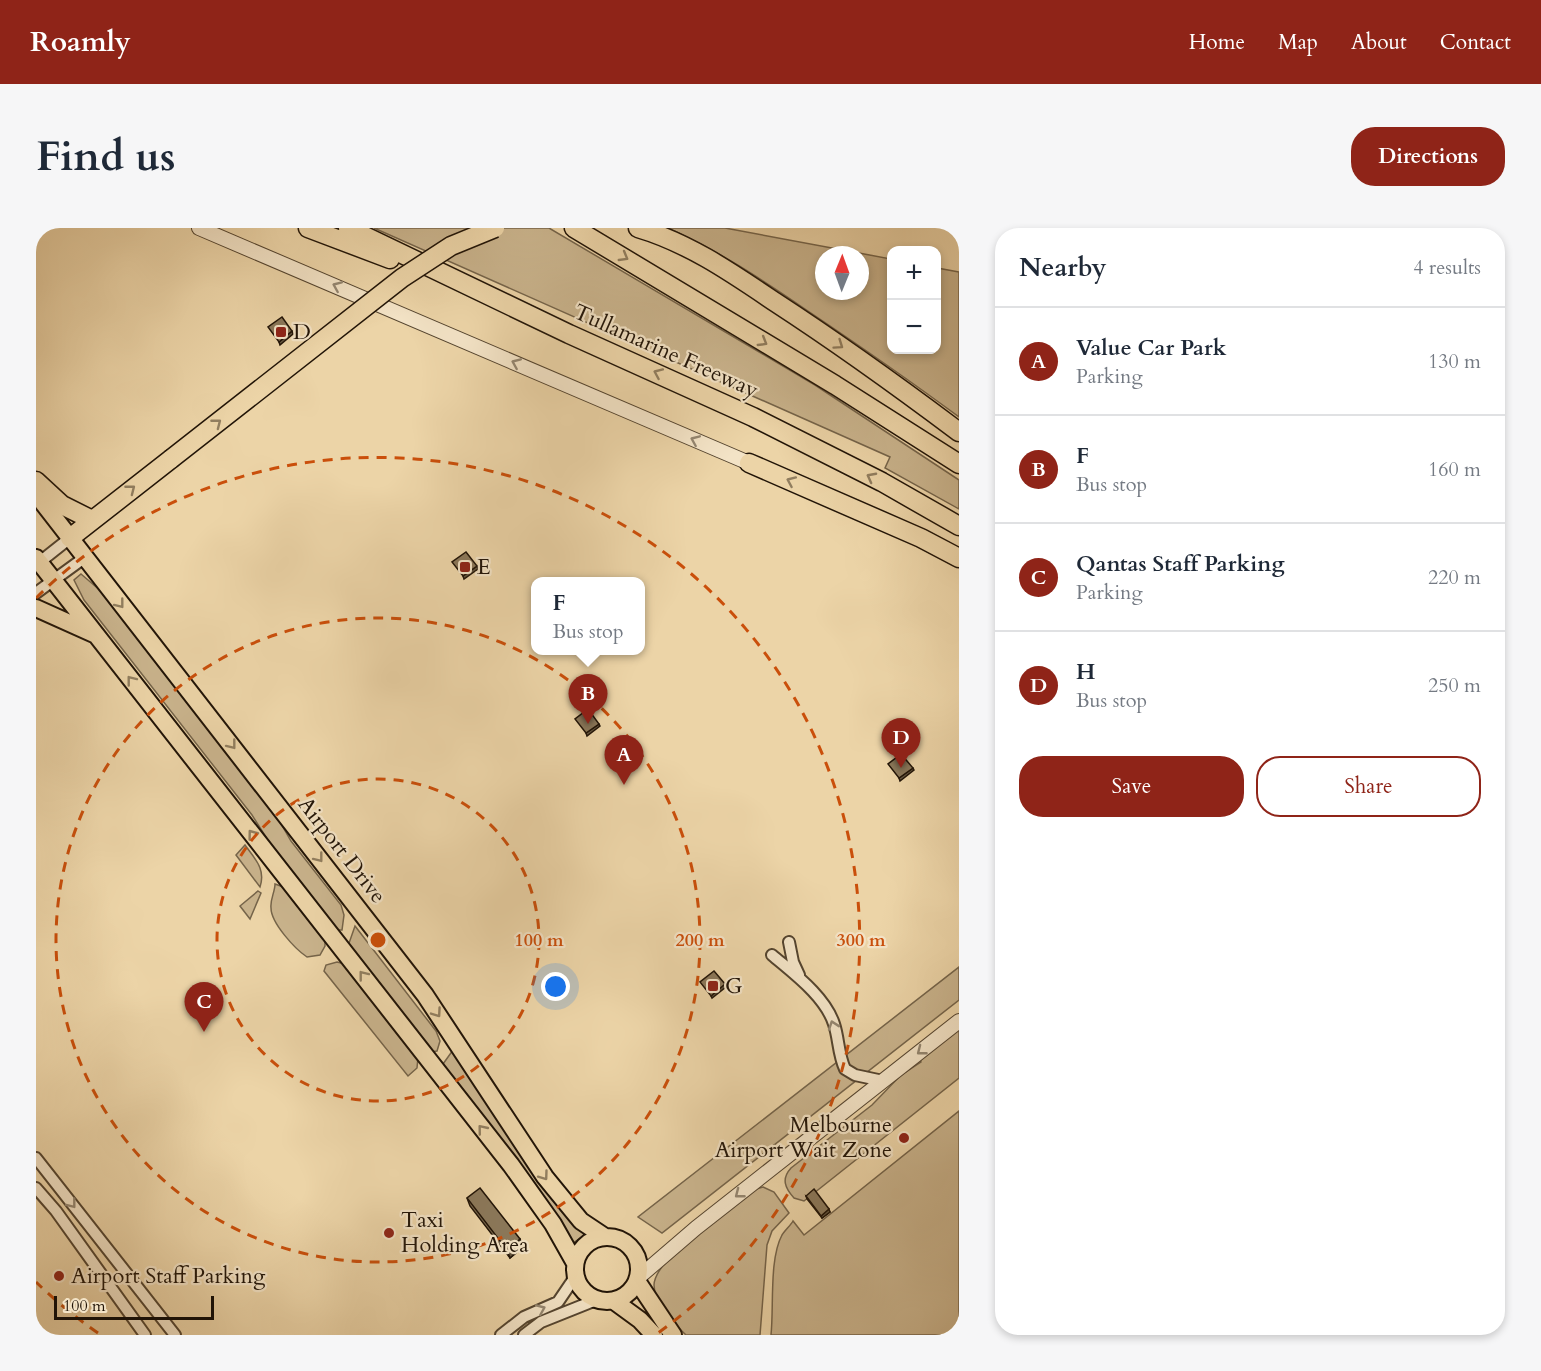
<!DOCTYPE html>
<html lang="en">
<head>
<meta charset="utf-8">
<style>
  :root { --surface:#fff; --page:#f6f6f7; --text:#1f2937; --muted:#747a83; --line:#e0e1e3; --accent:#8f2418 }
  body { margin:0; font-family:Cardo,serif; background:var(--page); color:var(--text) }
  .controls { position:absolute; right:18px; top:18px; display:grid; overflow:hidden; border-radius:12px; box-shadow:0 3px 9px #0003 }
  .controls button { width:54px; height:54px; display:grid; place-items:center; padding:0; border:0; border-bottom:2px solid var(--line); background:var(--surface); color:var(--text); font:30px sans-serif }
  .compass { position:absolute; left:779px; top:18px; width:54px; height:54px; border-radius:50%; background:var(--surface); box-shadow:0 3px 9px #0003; rotate:1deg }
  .scale { position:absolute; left:18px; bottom:15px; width:160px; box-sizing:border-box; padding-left:6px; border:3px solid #211407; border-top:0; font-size:16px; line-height:21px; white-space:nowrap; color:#211407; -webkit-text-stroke:4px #f3e3c6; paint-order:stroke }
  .you { position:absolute; left:520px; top:759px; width:21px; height:21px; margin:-15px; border:4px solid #fff; border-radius:50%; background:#1a73e8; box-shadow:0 0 0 9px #1a73e833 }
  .badge { display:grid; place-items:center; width:39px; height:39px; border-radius:50%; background:var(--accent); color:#fff; font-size:20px; font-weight:700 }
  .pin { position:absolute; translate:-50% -50px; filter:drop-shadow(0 2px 3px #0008) }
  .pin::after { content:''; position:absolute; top:32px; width:21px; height:18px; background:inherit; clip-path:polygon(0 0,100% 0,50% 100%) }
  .popup { position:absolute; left:495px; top:349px; width:114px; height:78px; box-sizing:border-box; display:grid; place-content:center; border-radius:12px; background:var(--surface); filter:drop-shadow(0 2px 4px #0005); font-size:20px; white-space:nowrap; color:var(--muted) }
  .popup b { font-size:22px; color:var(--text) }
  .popup::after { content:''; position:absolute; left:50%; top:100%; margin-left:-12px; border:12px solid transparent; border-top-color:var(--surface) }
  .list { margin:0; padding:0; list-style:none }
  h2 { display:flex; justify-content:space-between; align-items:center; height:78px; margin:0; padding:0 24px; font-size:26px }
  h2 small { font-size:20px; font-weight:400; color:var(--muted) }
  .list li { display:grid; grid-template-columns:39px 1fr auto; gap:18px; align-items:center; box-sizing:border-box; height:108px; padding:0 24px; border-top:2px solid var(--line) }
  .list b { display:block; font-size:22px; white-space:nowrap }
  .list p { margin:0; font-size:20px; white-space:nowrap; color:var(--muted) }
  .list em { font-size:20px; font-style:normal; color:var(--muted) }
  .actions { display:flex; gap:12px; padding:18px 24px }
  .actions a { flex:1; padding:14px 0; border:2px solid var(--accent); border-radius:24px; text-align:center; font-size:21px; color:var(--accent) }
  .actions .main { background:var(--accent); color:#fff }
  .map { position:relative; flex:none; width:923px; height:1107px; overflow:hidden; border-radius:24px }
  header { display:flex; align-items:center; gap:36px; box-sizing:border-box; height:84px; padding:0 30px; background:var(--accent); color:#fff }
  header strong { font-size:28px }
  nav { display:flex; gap:33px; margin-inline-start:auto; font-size:21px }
  .intro { display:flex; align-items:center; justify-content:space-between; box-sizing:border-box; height:144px; padding:0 36px }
  h1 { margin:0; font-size:42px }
  .button { padding:15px 27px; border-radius:24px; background:var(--accent); color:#fff; font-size:21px; font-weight:700 }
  main { display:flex; gap:36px; padding:0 36px }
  aside { flex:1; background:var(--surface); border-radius:24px; box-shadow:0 3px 9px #0003 }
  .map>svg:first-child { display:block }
  .green { fill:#c9b38c; stroke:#75644a; stroke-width:1.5; fill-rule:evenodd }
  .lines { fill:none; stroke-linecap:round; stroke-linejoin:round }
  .minor-casing { stroke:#54442f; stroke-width:14 }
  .tertiary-casing { stroke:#54442f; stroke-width:16 }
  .primary-casing { stroke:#211407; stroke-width:20 }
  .motorway-casing { stroke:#211407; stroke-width:21 }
  .minor { stroke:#f3e3c6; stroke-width:10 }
  .tertiary { stroke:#f3e3c6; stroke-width:14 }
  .primary { stroke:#ecd4a7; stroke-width:16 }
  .motorway { stroke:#ecd4a7; stroke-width:18 }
  .motorway-bridge-casing { stroke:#211407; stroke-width:21; stroke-linecap:butt }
  .motorway-bridge { stroke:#ecd4a7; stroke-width:18 }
  .wall { fill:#78674d; stroke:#211407; stroke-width:1.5 }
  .shaded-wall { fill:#61543f; stroke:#211407; stroke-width:1.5 }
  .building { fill:#8b785a; stroke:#211407; stroke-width:1.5 }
  .oneway { stroke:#917e5f }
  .oneway2 { stroke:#948670 }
  .ring { fill:none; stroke:#ca4f0b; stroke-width:3; stroke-dasharray:10 8 }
  .poi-dot { fill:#8f2418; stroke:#f3e3c6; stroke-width:2 }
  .labels { text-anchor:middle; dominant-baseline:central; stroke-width:4.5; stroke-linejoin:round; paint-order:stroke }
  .poi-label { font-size:22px; fill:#211407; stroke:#f3e3c6; text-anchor:start }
  .street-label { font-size:22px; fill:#211407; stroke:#f3e3c6 }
  .centre { fill:#ca4f0b; stroke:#f3e3c6; stroke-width:3 }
  .ring-label { font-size:18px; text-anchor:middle; font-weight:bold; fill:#ca4f0b; stroke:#f3e3c6; stroke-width:4.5; stroke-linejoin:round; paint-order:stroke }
</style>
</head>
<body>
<header>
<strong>Roamly</strong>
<nav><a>Home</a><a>Map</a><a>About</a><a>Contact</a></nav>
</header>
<div class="intro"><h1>Find us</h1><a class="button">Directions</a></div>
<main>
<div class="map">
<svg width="923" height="1107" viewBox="0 0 923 1107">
  <rect width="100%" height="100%" fill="#ecd4a7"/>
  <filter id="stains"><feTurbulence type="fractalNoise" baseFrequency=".00333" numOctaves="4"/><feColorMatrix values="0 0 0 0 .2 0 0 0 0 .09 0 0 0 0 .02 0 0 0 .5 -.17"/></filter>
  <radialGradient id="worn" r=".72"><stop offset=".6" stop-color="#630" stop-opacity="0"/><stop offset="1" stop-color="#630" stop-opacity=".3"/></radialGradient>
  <!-- green -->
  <path class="green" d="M338 0H513L779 157 923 252V281L849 240 854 229Z
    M632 0H689L855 31V122H900L901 40 923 44V189C873 152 821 116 769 81 725 51 681 22 632 0ZM788 27H824V63H788Z
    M45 346 66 364 240 587 255 613 305 677 308 687 306 702H299L247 636 216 587 48 372 38 352Z
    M209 617C219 631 230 641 224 659L200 627Z
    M239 656 250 660 289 711V718L284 727 271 729C259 721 235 695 235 680 234 671 239 664 239 656Z
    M222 663 225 665 214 691 204 678Z
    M319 698 400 803 404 813 401 823 394 824 312 718Z
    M301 734 309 736 382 829 381 840 372 848 288 743 290 737Z
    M923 739V772L626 1005 602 989Z
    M923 800V850L768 973 758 970C749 960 745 951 755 940L836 877 865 847 885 834 884 831Z
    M417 822 549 1005 550 1007 537 1015 408 841 407 836Z
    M923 883V1107H735C738 1079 733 1031 746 1007 749 1002 755 997 757 993L768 1007Z
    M727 959 738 964 753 985 736 1003 731 1017 724 1107H650C638 1096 618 1074 618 1057 619 1028 697 979 720 961Z"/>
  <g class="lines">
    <defs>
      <path id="minor" d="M0 337 34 310
        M0 365 48 330
        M753 714 757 734 763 747
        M736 727C757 745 789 768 798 796 803 811 802 826 809 841L819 847 847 853
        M0 930 139 1107
        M0 960 20 983 109 1107
        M465 1107 488 1089 522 1074 539 1049
        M488 1107 505 1094 560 1072"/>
      <path id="tertiary" d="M163 0 713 235
        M603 1049 660 1000 923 793"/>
      <path id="primary" d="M0 266 389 767 509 949 545 993 569 1009
        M0 330 475 937 517 996 539 1035
        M0 380 60 407
        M539 1041a32 32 0 1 1 64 0a32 32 0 1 1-64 0Z
        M601 1053 637 1107
        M578 1073 604 1092 618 1107"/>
      <path id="motorway" d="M272 0 354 31
        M312 0 533 106 717 189 846 254 923 298
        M538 0 799 157 923 236
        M602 0C653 15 696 45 739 74 802 115 863 159 923 204
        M713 235 885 310 923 330
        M0 253 26 277 56 292
        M34 310 135 231"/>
    </defs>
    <!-- minor casing -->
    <use href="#minor" class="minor-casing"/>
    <!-- tertiary casing -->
    <use href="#tertiary" class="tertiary-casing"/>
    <!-- primary casing -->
    <use href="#primary" class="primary-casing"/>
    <!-- motorway casing -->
    <use href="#motorway" class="motorway-casing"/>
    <!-- minor -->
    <use href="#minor" class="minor"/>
    <!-- tertiary -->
    <use href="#tertiary" class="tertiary"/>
    <!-- primary -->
    <use href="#primary" class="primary"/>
    <!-- motorway -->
    <use href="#motorway" class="motorway"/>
    <defs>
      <path id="motorway-bridge" d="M135 231 366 50 415 18 459 0"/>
    </defs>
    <!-- motorway-bridge casing -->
    <use href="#motorway-bridge" class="motorway-bridge-casing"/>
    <!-- motorway-bridge -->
    <use href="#motorway-bridge" class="motorway-bridge"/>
  </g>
  <!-- wall -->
  <path class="wall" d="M770 968 794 984 786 990 771 971Z
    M431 970 487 1019 474 1030 434 978Z"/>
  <!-- shaded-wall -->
  <path class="shaded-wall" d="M256 103 257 106 244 117 243 114Z
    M441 338 442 341 428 351 427 348Z
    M563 496 564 498 551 508 550 505Z
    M877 540 878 542 864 553 863 550Z
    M689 756 690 759 676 770 675 768Z
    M793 981 794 984 786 990 785 988Z
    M484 1011 487 1019 474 1030 471 1022Z"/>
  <!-- building -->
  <path class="building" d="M246 89 256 103 243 114 232 99Z
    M430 324 441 338 427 348 416 334Z
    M552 481 563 496 550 505 539 491Z
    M865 526 877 540 863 550 852 536Z
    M678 743 689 756 675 768 664 754Z
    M444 960 484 1011 471 1022 431 970Z
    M778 961 793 981 785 988 770 968Z"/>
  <!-- one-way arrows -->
  <defs><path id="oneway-chevron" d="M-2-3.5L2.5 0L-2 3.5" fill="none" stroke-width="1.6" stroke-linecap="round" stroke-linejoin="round" transform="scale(1.5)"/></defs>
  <g class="oneway">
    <use href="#oneway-chevron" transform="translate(588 29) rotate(30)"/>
    <use href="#oneway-chevron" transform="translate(727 114) rotate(31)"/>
    <use href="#oneway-chevron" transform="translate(803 117) rotate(35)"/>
    <use href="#oneway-chevron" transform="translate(622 145) rotate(-156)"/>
    <use href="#oneway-chevron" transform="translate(181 195) rotate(-38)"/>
    <use href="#oneway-chevron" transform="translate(835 249) rotate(-152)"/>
    <use href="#oneway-chevron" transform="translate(755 253) rotate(-156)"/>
    <use href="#oneway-chevron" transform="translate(95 261) rotate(-38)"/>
    <use href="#oneway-chevron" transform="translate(84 376) rotate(52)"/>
    <use href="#oneway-chevron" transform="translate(95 452) rotate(-128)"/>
    <use href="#oneway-chevron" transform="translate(196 517) rotate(52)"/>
    <use href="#oneway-chevron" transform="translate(216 606) rotate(-127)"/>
    <use href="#oneway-chevron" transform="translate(283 630) rotate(52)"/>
    <use href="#oneway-chevron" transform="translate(327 747) rotate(-128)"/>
    <use href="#oneway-chevron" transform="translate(401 785) rotate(55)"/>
    <use href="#oneway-chevron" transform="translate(446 901) rotate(-129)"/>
    <use href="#oneway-chevron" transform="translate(508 948) rotate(54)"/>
  </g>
  <g class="oneway2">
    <use href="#oneway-chevron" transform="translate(301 58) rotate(-157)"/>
    <use href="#oneway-chevron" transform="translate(480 135) rotate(-157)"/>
    <use href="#oneway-chevron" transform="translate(659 212) rotate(-157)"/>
    <use href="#oneway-chevron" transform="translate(797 797) rotate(-109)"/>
    <use href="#oneway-chevron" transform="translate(885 823) rotate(142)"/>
    <use href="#oneway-chevron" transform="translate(703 966) rotate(142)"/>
    <use href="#oneway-chevron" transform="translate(36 976) rotate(52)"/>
    <use href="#oneway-chevron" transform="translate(505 1081) rotate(-23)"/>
  </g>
  <!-- distance rings -->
  <g class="ring">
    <circle cx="342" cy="712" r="161"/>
    <circle cx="342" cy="712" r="322"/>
    <path d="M62 1105A483 483 0 0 1 0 1054M0 370A483 483 0 1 1 622 1105"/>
  </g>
  <!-- markers -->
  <g class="poi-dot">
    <rect x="239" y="98" width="12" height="12" rx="3"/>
    <rect x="423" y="333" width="12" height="12" rx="3"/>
    <rect x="671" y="752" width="12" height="12" rx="3"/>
    <circle cx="868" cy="910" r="6"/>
    <circle cx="353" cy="1005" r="6"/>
    <circle cx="23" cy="1048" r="6"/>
  </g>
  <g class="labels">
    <!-- poi labels -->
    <g class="poi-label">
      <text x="257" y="104">D</text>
      <text x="441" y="339">E</text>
      <text x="689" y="758">G</text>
      <text x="856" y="897" text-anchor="end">Melbourne<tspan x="856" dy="25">Airport Wait Zone</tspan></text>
      <text x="365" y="992">Taxi<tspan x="365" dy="25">Holding Area</tspan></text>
      <text x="35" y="1048">Airport Staff Parking</text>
    </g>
    <!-- street labels -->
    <g class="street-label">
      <text transform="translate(630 123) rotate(24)">Tullamarine Freeway</text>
      <text transform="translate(306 622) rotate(52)">Airport Drive</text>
    </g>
  </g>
  <circle cx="342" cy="712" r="9" class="centre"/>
  <g class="ring-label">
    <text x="503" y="718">100 m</text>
    <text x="664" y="718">200 m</text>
    <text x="825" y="718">300 m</text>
  </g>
  <rect width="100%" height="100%" filter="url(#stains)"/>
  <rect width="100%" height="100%" fill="url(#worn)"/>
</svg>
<div class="controls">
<button>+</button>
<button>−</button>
</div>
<svg class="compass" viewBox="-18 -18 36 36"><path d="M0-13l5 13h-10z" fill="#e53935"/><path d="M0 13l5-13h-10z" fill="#747a83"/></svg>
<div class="scale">100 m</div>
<div class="you"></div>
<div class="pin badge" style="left:588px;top:557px">A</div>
<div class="pin badge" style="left:552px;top:496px">B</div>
<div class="popup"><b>F</b>Bus stop</div>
<div class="pin badge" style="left:168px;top:804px">C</div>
<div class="pin badge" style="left:865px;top:540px">D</div>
</div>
<aside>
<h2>Nearby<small>4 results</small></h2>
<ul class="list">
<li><span class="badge">A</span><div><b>Value Car Park</b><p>Parking</p></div><em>130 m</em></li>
<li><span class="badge">B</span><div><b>F</b><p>Bus stop</p></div><em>160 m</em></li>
<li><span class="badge">C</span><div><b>Qantas Staff Parking</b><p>Parking</p></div><em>220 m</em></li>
<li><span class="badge">D</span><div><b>H</b><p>Bus stop</p></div><em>250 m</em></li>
</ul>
<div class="actions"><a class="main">Save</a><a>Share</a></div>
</aside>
</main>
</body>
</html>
